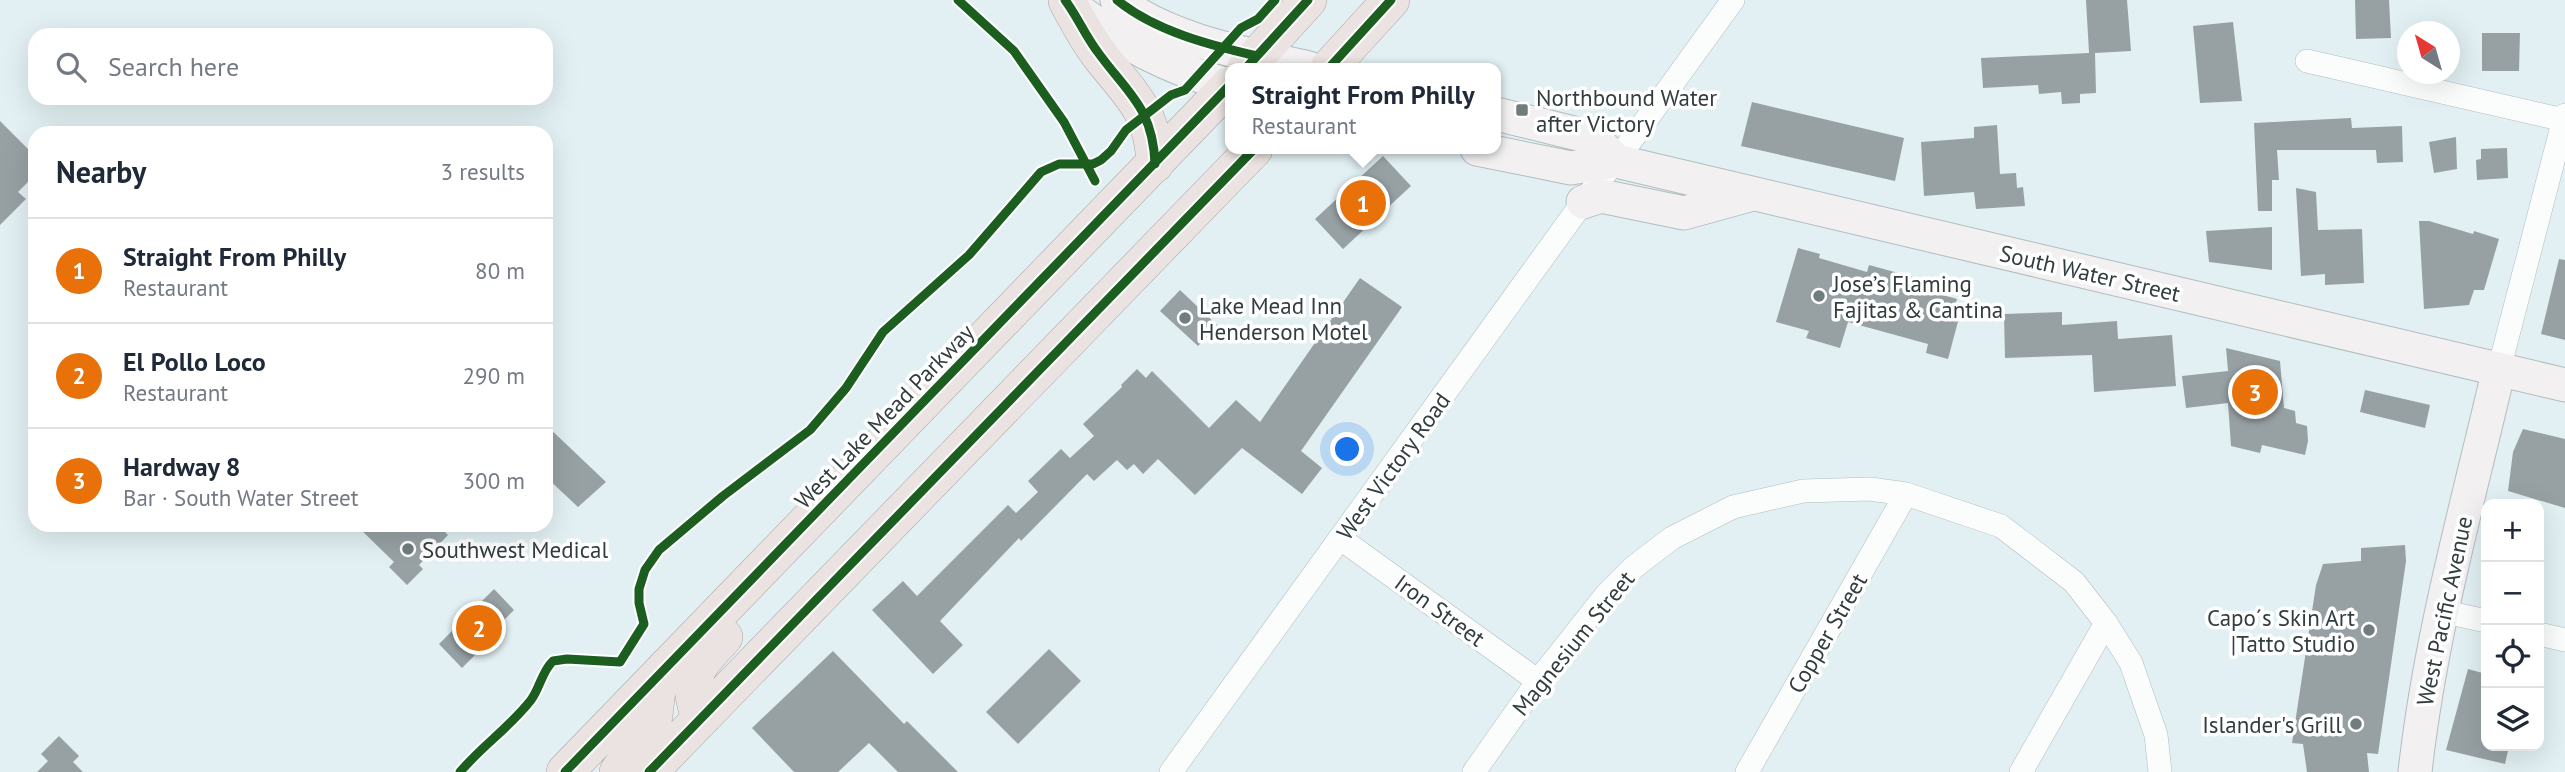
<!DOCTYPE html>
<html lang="en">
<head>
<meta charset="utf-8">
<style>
  :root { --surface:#fff; --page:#f6f6f7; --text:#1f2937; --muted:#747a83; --line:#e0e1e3; --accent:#707c7e }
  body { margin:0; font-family:"PT Sans",sans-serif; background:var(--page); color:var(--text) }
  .controls { position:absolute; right:21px; bottom:21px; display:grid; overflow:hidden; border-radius:14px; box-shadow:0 7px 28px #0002 }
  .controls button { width:63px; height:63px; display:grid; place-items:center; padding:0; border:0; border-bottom:2px solid var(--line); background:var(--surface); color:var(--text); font:35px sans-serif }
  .compass { position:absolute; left:2397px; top:21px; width:63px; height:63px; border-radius:50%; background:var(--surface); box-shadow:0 7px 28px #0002; rotate:323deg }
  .you { position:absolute; left:1348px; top:450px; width:24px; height:24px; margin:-18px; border:5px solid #fff; border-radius:50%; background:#1a73e8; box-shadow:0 0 0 10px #1a73e833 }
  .badge { display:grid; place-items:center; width:46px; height:46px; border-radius:50%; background:var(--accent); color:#fff; font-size:23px; font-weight:700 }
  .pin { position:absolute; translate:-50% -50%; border:4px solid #fff; box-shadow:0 2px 7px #0006 }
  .popup { position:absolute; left:1225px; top:63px; width:276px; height:91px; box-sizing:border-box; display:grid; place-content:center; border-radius:14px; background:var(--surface); filter:drop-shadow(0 2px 5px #0005); font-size:23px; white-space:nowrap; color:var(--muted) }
  .popup b { font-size:26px; color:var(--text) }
  .popup::after { content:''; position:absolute; left:50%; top:100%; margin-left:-14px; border:14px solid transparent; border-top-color:var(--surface) }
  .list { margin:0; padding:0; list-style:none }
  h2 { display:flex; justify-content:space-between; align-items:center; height:91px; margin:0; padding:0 28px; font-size:30px }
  h2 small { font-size:23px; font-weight:400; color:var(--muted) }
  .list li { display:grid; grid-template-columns:46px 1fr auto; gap:21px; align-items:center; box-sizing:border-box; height:105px; padding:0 28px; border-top:2px solid var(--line) }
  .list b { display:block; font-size:26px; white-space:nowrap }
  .list p { margin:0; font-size:23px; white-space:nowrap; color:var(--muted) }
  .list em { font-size:23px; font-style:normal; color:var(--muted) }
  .icon { flex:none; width:38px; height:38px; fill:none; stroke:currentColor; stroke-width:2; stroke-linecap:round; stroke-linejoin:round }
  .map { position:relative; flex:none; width:2565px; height:772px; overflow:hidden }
  .search { position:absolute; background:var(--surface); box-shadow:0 7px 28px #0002; left:28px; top:28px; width:525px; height:77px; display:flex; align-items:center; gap:18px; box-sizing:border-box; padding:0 24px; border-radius:21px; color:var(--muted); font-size:26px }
  .panel { position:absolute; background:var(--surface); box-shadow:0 7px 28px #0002; left:28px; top:126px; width:525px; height:406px; border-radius:21px }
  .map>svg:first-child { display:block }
  .building { fill:#97a1a4 }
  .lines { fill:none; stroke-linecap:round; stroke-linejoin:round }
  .street-casing { stroke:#b2bdbf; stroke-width:24 }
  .secondary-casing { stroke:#b2bdbf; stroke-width:35 }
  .primary-casing { stroke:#ada5a4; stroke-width:38 }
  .street { stroke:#fbfdfd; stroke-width:23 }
  .secondary { stroke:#f2f0f0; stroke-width:33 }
  .primary { stroke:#eae3e2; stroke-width:37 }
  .cycleway-casing { stroke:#fff; stroke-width:13 }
  .cycleway { stroke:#1b5e20; stroke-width:9 }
  .poi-dot { fill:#707c7e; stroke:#fff; stroke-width:2.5 }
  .labels { text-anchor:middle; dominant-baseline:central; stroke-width:7; stroke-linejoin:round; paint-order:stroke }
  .poi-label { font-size:23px; fill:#323d3f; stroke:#fff; text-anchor:start }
  .street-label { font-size:23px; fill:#323d3f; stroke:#fff }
</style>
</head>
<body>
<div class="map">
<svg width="2565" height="772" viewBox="0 0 2565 772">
  <rect width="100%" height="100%" fill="#e2f0f3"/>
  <!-- building -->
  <path class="building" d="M2086 0H2127L2131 51 2095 53 2096 93 2080 94V103L2062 104 2061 92 2039 94 2038 85 1983 88 1981 58 2089 53Z
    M2355 0H2389L2391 38 2356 39Z
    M2233 22 2242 101 2200 103 2193 26Z
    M2482 33H2520L2519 71H2482Z
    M1752 102 1904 138 1895 181 1741 146Z
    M2351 118 2352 128 2402 126 2403 162 2377 163 2376 150H2277L2279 180H2272V211H2258L2254 123Z
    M0 121 35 156V175L18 192 26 199 0 225Z
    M1997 125 2000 174 2016 173 2017 188 2023 187 2025 206 1976 209 1974 192 1924 196 1921 142 1974 138V127Z
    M2456 137 2457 169 2434 173 2429 142Z
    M2507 148 2508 178 2477 180 2476 160 2481 159V149Z
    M1383 156 1411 186 1343 249 1315 219Z
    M2296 188 2316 192 2318 230 2362 229 2364 283 2325 285V274L2301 276Z
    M2419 221H2429L2473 234 2474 231 2499 239 2484 290H2474L2469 305 2424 309Z
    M2272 227V270L2209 262 2206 231Z
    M1798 248 1820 254 1819 258 1867 272 1869 265 1913 277 1910 286 1957 299 1953 312 1960 314 1948 359 1926 353 1928 344 1848 322 1840 348 1806 338 1809 331 1776 322Z
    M2559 259 2565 260V340L2541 334Z
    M1360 278 1402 307 1301 451 1322 468 1302 494 1242 448 1195 495 1158 459 1143 474 1134 464 1127 470 1117 460 1094 481 1087 474 1021 541 1019 538 940 621 963 645 933 674 872 610 903 581 917 596 1008 505 1016 513 1038 492 1028 481 1061 449 1070 458 1094 436 1083 424 1122 387 1121 385 1137 369 1146 378 1152 371 1209 428 1236 400 1260 422Z
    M1180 290 1218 326 1198 346 1160 311Z
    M2062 312V325L2117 321 2118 339 2172 335 2176 386 2094 392 2092 355 2005 358 2004 314Z
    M2226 348 2280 361 2284 408 2295 411 2296 423 2307 426 2308 441 2305 455 2262 445 2260 453 2231 446 2228 403 2186 408 2182 376 2228 371Z
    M2365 390 2430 405 2425 428 2360 412Z
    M546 425 606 482 578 507 546 477Z
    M2523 429 2565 439V508L2508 491 2513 452Z
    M356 525H438L448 535 419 565 423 569 407 585 389 567 394 562Z
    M2405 545 2406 561 2378 754 2367 753 2369 772H2307L2303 744 2292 743 2316 585 2323 564 2361 561V548Z
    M494 589 514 610 499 625 505 631 489 647H483L462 668 439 644 461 622 458 619 476 601 479 604Z
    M1049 649 1081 681 1018 744 986 712Z
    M833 651 904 724 907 721 958 772H898L869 743 838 772H794L752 728Z
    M2468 669 2486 674V746H2509L2505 764 2446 750Z
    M59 736 79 756 73 762 83 772H37L48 761 41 754Z"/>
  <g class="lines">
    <defs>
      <path id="street" d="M2307 61 2564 120
        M2499 369 2565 115
        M1341 539 1538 681
        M2441 611 2486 621
        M2539 634 2565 640
        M1171 772 1583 202 1636 134 1733 0
        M1474 772 1538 681 1606 595 1634 567 1672 538 1733 507 1803 491 1870 489 1906 494 2001 526 2074 582 2106 623 2131 663 2156 735 2160 772
        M1747 772 1906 494
        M2021 772 2106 623"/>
      <path id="secondary" d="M1117 0C1167 40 1247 54 1309 68
        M1070 4C1120 43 1169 68 1230 86
        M1496 114 1594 138 1616 161
        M1477 149 1571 168 1616 161 2565 385
        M1583 202 1601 196 1684 213 1753 194
        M2415 772C2430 635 2468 503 2499 369"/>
      <path id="primary" d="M1067 1C1077 20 1087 39 1101 57 1131 95 1153 111 1155 164
        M1246 68 1308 0
        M1329 68 1391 0
        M700 719C686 674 694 670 724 637
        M565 772 1230 85
        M618 772 653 722 659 675
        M649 772 1254 149"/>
    </defs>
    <!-- street casing -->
    <use href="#street" class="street-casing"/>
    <!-- secondary casing -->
    <use href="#secondary" class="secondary-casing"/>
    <!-- primary casing -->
    <use href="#primary" class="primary-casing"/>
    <!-- street -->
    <use href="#street" class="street"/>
    <!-- secondary -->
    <use href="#secondary" class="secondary"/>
    <!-- primary -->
    <use href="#primary" class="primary"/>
    <defs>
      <path id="cycleway" d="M958 0 1014 51 1064 122 1095 181
        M1065 0C1077 16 1085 35 1097 51 1127 93 1153 107 1155 164
        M1117 0C1155 31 1209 45 1257 56
        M1246 68 1308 0
        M1329 68 1391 0
        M460 772C482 746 510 727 531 700 540 688 542 671 553 661L567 659 620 662 644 624 639 603V589L645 570 659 550 723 496 810 430 846 388 883 332 969 255 1041 172 1059 164H1093L1101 160 1111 151 1126 130 1171 95 1185 90 1241 28 1258 19 1275 0
        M565 772 1230 85
        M649 772 1254 149"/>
    </defs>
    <!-- cycleway casing -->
    <use href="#cycleway" class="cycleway-casing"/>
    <!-- cycleway -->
    <use href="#cycleway" class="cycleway"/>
  </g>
  <!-- markers -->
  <g class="poi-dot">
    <rect x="1515" y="103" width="14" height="14" rx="3.5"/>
    <circle cx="1819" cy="296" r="7"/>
    <circle cx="1185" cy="318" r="7"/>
    <circle cx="408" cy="549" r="7"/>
    <circle cx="2369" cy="630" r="7"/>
    <circle cx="2356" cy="724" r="7"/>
  </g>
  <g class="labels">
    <!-- poi labels -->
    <g class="poi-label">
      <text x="1536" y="97">Northbound Water<tspan x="1536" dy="26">after Victory</tspan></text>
      <text x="1833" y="283">Jose’s Flaming<tspan x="1833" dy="26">Fajitas &amp; Cantina</tspan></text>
      <text x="1199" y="305">Lake Mead Inn<tspan x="1199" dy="26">Henderson Motel</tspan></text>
      <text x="422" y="549">Southwest Medical</text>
      <text x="2355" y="617" text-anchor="end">Capo´s Skin Art<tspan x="2355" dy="26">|Tatto Studio</tspan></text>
      <text x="2342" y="724" text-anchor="end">Islander's Grill</text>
    </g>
    <!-- street labels -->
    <g class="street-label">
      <text transform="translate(2090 273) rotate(13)">South Water Street</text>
      <text transform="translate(884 416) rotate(-46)">West Lake Mead Parkway</text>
      <text transform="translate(1393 466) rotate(-54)">West Victory Road</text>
      <text transform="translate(1440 610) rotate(36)">Iron Street</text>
      <text transform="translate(2444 611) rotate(-78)">West Pacific Avenue</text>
      <text transform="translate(1827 633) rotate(-60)">Copper Street</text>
      <text transform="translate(1573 643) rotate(-51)">Magnesium Street</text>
    </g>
  </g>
</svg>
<div class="controls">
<button>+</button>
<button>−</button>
<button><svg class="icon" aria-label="locate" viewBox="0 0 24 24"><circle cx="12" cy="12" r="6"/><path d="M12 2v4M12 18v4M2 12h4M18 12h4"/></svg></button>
<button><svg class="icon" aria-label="layers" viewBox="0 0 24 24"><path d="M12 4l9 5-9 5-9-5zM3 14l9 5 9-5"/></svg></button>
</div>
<svg class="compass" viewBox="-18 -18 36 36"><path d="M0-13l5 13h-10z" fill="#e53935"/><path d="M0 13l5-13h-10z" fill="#747a83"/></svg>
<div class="you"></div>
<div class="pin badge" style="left:1363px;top:203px;background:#e8710a">1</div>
<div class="popup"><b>Straight From Philly</b>Restaurant</div>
<div class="pin badge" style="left:479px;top:628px;background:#e8710a">2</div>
<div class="pin badge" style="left:2255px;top:392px;background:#e8710a">3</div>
<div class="search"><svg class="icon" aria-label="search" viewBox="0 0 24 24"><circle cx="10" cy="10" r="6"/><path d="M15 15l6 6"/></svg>Search here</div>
<section class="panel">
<h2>Nearby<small>3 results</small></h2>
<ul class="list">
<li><span class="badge" style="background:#e8710a">1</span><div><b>Straight From Philly</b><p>Restaurant</p></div><em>80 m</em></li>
<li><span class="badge" style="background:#e8710a">2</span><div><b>El Pollo Loco</b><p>Restaurant</p></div><em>290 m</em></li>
<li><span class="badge" style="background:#e8710a">3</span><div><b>Hardway 8</b><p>Bar · South Water Street</p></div><em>300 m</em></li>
</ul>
</section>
</div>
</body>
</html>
